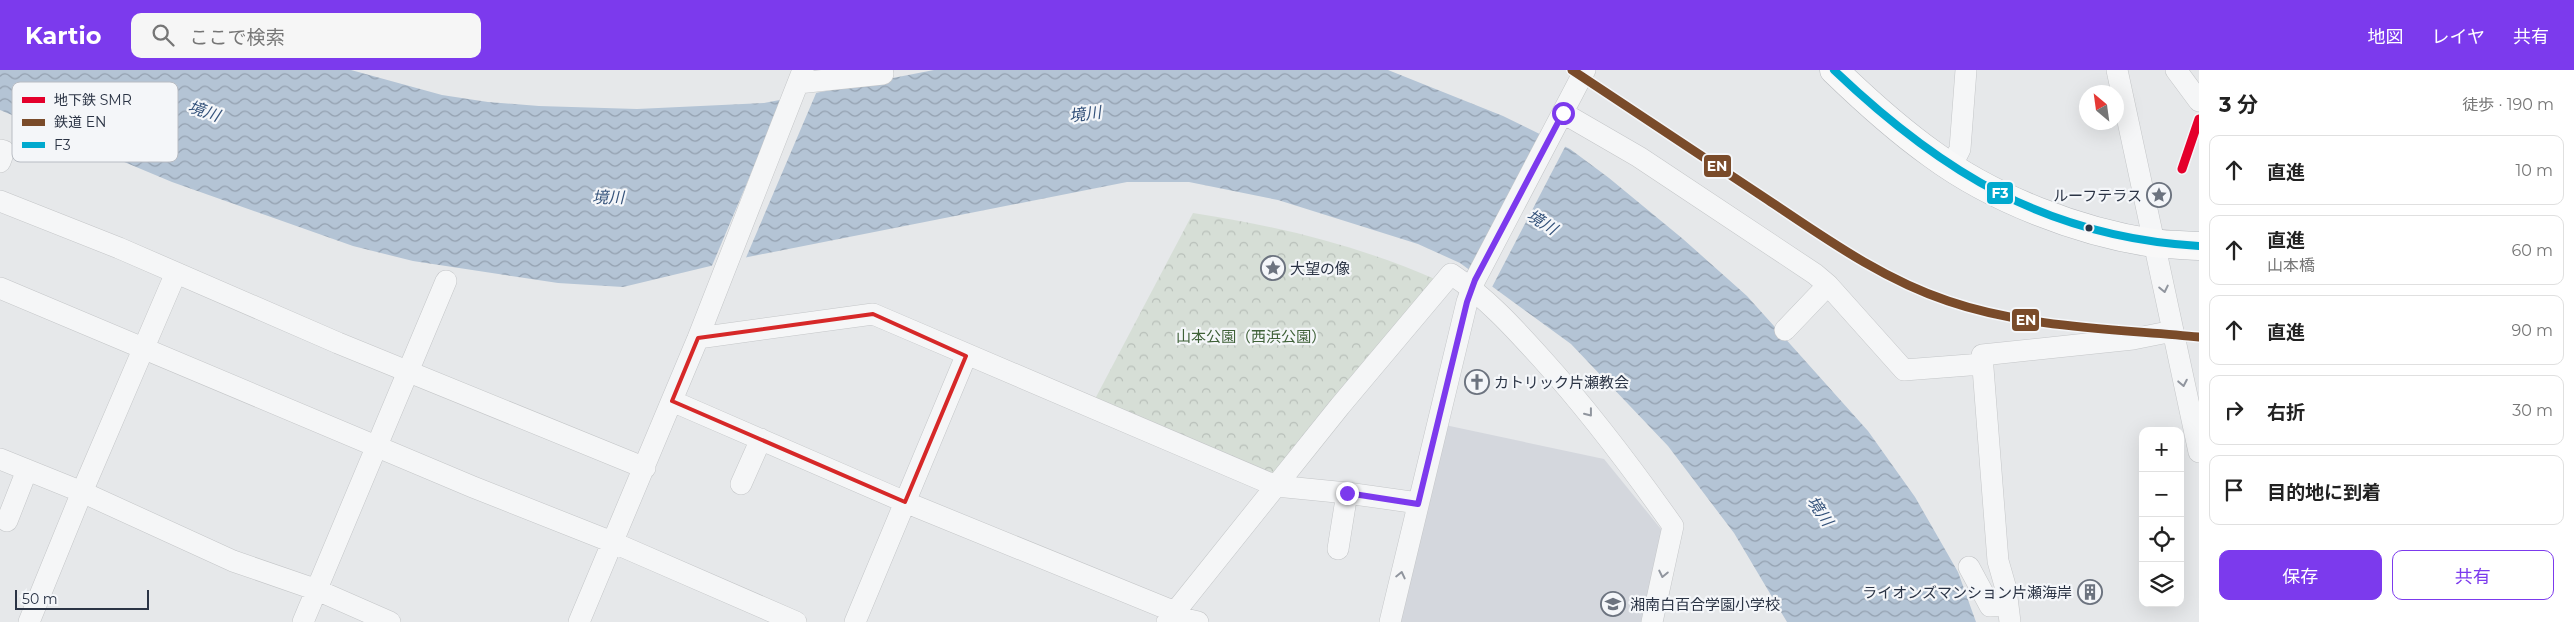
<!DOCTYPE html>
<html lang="ja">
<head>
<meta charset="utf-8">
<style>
  :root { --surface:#fff; --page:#f6f6f6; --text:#222; --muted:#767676; --line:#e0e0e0; --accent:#7c3aed }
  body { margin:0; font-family:Montserrat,"Noto Sans JP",sans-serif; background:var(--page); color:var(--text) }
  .controls { position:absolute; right:15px; bottom:15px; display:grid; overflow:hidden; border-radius:10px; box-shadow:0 5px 20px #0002 }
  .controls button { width:45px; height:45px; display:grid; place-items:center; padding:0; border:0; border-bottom:1px solid var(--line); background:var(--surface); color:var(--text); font:25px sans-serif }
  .compass { position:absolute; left:2079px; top:15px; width:45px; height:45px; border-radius:50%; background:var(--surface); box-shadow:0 5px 20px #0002; rotate:331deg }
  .scale { position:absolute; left:15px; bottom:12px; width:134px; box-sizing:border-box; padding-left:5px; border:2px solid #2b3445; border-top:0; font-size:14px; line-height:18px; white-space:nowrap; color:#2b3445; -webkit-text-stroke:4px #f4f6f9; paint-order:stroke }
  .stop { position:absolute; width:15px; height:15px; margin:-11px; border:4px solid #7c3aed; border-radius:50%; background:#fff }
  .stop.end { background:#7c3aed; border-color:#fff; box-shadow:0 1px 5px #0008 }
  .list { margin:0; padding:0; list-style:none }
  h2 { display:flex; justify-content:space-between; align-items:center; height:65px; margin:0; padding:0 20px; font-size:21px }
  h2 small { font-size:16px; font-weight:400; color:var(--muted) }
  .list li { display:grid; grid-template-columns:32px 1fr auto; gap:15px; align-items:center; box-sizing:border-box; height:70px; margin:0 10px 10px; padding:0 10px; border:1px solid var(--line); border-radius:10px }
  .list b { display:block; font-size:19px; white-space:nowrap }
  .list p { margin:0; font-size:16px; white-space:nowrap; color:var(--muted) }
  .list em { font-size:16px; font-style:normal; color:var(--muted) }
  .actions { display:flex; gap:10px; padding:15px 20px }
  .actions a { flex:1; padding:11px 0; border:1px solid var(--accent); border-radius:10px; text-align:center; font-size:18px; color:var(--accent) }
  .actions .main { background:var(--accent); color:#fff }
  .icon { flex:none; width:28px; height:28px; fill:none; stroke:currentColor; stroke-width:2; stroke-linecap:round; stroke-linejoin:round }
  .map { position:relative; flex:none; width:2199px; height:552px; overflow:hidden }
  header { display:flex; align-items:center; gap:30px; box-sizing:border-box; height:70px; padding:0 25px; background:var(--accent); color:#fff }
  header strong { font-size:24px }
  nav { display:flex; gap:28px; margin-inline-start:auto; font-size:18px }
  .search { width:350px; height:45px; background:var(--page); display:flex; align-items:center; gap:12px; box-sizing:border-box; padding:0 18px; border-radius:10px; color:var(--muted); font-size:19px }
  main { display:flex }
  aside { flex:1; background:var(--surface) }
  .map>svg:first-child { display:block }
  .built { fill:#d4d7dd }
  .park { fill:url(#park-crowns) }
  .water { fill:url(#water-waves) }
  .pier { fill:#e6e8ea }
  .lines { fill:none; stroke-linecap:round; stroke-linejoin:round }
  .minor-casing { stroke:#c4c6c8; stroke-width:22 }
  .highway-casing { stroke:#b8bbbf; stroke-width:29 }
  .minor { stroke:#f5f6f7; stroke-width:21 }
  .highway { stroke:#f8f8f8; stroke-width:28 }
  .bus-1-casing { stroke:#f4f6f9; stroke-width:11 }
  .bus-1 { stroke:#00a9ce; stroke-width:8 }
  .rail-1-casing { stroke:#f4f6f9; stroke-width:12 }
  .rail-1 { stroke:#7a4b2a; stroke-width:9 }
  .metro-1-casing { stroke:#f4f6f9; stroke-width:12 }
  .metro-1 { stroke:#e4002b; stroke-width:9 }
  .oneway { stroke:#90959e }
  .route { stroke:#7c3aed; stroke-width:6 }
  .marked { fill:none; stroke:#d62828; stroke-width:4; stroke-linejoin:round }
  .bus-dot { fill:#2b3445; stroke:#f4f6f9; stroke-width:2 }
  .labels { text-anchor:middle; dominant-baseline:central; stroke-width:4.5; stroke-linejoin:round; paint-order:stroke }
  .poi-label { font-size:15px; fill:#2b3445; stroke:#f4f6f9; text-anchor:start }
  .park-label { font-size:15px; fill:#3f6138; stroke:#f4f6f9 }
  .water-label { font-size:16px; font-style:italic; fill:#34527a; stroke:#f4f6f9 }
  .key { fill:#f4f6f9; stroke:#b8bcc3; stroke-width:1 }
  .key-label { font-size:14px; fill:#2b3445 }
  .line-badge { stroke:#f4f6f9; stroke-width:2 }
  .badge-label { font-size:14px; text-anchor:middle; font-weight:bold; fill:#fff }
</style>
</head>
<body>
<header>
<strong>Kartio</strong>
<div class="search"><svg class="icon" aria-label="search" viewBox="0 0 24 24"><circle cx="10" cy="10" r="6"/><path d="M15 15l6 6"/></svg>ここで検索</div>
<nav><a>地図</a><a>レイヤ</a><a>共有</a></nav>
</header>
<main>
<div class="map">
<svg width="2199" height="552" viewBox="0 0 2199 552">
  <defs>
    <pattern id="park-crowns" width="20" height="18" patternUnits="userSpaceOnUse" patternTransform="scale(1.25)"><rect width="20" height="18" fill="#d6ded6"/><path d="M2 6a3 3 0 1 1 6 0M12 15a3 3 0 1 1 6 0" fill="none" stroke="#b8bfb9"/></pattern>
    <pattern id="water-waves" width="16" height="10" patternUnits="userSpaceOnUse" patternTransform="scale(1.25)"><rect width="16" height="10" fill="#b4c4d5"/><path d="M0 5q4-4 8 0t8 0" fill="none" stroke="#93a0af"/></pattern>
  </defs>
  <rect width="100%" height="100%" fill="#e6e8ea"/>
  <!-- built -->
  <path class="built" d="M1445 355 1604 389 1665 464 1648 552H1398Z"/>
  <!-- park -->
  <path class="park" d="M1193 143C1278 156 1361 176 1439 211L1274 410 1095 329Z"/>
  <!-- water -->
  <path class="water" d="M0 0H351L442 25 488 32 539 36 637 39 764 33 934 0H1388L1503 46 1570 79 1609 108 1683 169 1747 226 1868 361 1915 427 1958 502 1976 552H1787L1734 463 1668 376 1571 274 1460 193 1418 174 1278 130 1189 112H1127L748 187 623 217 558 213 413 191 353 176 172 112 0 40Z"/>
  <!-- pier -->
  <path class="pier" d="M817 21 745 190 711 198 783 28Z
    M1555 69 1566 75 1491 219 1469 203Z"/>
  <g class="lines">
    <defs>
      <path id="minor" d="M2117 0 2199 382
        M2176 0 2199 31
        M798 13 883 4 882 0
        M1563 43 1639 87 1815 204 1828 215
        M0 80 4 81 0 92
        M1951 97 1960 79 1966 0
        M0 131 119 178 338 273 645 398
        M0 218 473 417 612 472 796 552
        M1785 260 1828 215 1904 300 1982 294
        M698 268 873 244 1276 416 1347 423 1418 433
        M672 331 905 432 1175 542
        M0 389 82 422 233 491 317 520 390 552
        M741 414 761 369
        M7 451 27 400
        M1338 479 1347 423
        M1969 497 1990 536 2008 535
        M1172 546 1198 552
        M29 552 82 422 175 205
        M303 552 446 211
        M579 552 698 268 803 0
        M855 552 966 286
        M1167 552 1340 336 1451 204C1486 227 1514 258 1542 289 1590 342 1632 398 1673 456L1652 552
        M1390 552 1467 232 1475 210 1585 0
        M2010 552 2006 519 1998 491 1982 285 2133 269 2173 261"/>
      <path id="highway" d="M1834 0C1865 30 1897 59 1932 84 1993 129 2079 162 2153 173 2168 175 2184 175 2199 176"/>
    </defs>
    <!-- minor casing -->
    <use href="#minor" class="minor-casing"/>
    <!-- highway casing -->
    <use href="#highway" class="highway-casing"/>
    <!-- minor -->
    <use href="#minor" class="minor"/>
    <!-- highway -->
    <use href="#highway" class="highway"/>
    <defs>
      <path id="bus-1" d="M1834 0C1942 103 2047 167 2199 176"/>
    </defs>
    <!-- bus-1 casing -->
    <use href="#bus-1" class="bus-1-casing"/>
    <!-- bus-1 -->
    <use href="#bus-1" class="bus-1"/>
    <defs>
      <path id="rail-1" d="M1572 0C1637 43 1702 86 1768 130 1825 168 1882 209 1948 231 2027 258 2117 259 2199 267"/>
    </defs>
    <!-- rail-1 casing -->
    <use href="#rail-1" class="rail-1-casing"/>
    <!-- rail-1 -->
    <use href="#rail-1" class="rail-1"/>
    <defs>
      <path id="metro-1" d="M2182 99 2199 49"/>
    </defs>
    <!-- metro-1 casing -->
    <use href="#metro-1" class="metro-1-casing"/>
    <!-- metro-1 -->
    <use href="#metro-1" class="metro-1"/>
  </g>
  <!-- one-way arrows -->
  <defs><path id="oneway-chevron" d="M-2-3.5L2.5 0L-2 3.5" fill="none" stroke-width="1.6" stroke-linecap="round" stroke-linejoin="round" transform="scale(1.25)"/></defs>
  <g class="oneway">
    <use href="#oneway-chevron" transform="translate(2164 219) rotate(78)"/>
    <use href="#oneway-chevron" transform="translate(2183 313) rotate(79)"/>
    <use href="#oneway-chevron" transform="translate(1589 343) rotate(52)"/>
    <use href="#oneway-chevron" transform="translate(1663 504) rotate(102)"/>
    <use href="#oneway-chevron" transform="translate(1401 505) rotate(-77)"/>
  </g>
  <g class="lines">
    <!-- route -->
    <path class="route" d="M1347 423 1418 434 1467 232 1475 210 1563 43"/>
  </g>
  <!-- marked area -->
  <path class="marked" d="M873 244 966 286 905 432 672 331 698 268Z"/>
  <!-- icons -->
  <defs>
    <symbol id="sight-ring" viewBox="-11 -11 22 22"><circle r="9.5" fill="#f4f6f9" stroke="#6c737f" stroke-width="1.5"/><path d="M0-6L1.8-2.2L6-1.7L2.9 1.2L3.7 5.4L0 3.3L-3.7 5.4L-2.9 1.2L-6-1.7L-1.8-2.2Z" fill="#6c737f"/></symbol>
    <symbol id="church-ring" viewBox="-11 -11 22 22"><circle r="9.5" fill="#f4f6f9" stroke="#6c737f" stroke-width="1.5"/><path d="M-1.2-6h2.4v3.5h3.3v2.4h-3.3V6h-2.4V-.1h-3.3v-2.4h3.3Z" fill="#6c737f"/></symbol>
    <symbol id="building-ring" viewBox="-11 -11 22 22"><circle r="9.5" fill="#f4f6f9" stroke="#6c737f" stroke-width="1.5"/><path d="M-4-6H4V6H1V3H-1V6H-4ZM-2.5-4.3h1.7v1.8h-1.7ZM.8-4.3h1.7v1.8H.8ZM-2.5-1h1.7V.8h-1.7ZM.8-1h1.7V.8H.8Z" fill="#6c737f"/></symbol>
    <symbol id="school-ring" viewBox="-11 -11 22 22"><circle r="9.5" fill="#f4f6f9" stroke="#6c737f" stroke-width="1.5"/><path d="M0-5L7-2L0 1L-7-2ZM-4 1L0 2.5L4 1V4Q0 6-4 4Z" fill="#6c737f"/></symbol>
  </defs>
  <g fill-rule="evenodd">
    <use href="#sight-ring" x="2145" y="111" width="28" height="28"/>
    <use href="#sight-ring" x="1259" y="184" width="28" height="28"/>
    <use href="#church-ring" x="1463" y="298" width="28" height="28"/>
    <use href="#building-ring" x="2076" y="508" width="28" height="28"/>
    <use href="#school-ring" x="1599" y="520" width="28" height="28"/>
  </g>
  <!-- markers -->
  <circle class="bus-dot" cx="2089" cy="158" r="4.5"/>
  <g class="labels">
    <!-- poi labels -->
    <g class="poi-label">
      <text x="2142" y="125" text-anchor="end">ルーフテラス</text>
      <text x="1290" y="198">大望の像</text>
      <text x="1494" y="312">カトリック片瀬教会</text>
      <text x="2072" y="522" text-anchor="end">ライオンズマンション片瀬海岸</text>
      <text x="1630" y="534">湘南白百合学園小学校</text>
    </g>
    <!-- park labels -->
    <g class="park-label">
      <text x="1251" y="266">山本公園（西浜公園）</text>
    </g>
    <!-- water labels -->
    <g class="water-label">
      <text transform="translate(204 41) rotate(19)">境川</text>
      <text transform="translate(1085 44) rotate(-7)">境川</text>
      <text x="608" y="127">境川</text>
      <text transform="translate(1542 152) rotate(32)">境川</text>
      <text transform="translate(1820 441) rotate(56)">境川</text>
    </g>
  </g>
  <!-- legend -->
  <rect x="12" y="12" width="166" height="80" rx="8" class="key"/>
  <rect x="22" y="27" width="23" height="6" fill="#e4002b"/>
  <rect x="22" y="49" width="23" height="7" fill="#7a4b2a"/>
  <rect x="22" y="72" width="23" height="6" fill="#00a9ce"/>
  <g class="key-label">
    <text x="54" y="35">地下鉄 SMR</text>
    <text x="54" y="57">鉄道 EN</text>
    <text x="54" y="80">F3</text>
  </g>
  <g class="line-badge">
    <rect x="1703" y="84" width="29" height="24" rx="5" fill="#7a4b2a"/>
    <rect x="1986" y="111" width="28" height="24" rx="5" fill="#00a9ce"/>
    <rect x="2011" y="238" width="29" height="24" rx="5" fill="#7a4b2a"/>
  </g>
  <g class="badge-label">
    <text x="1717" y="101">EN</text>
    <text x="2000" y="128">F3</text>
    <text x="2026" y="255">EN</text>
  </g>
</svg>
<div class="controls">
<button>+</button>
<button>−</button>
<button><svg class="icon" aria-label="locate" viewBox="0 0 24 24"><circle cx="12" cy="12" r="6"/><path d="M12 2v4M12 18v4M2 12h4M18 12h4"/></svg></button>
<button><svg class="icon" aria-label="layers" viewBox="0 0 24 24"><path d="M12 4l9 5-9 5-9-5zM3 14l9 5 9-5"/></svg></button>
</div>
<svg class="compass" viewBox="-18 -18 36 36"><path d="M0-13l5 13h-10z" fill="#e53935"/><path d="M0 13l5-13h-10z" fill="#767676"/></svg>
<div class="scale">50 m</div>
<div class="stop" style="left:1563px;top:43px"></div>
<div class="stop end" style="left:1347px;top:423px"></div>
</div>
<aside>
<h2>3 分<small>徒歩 · 190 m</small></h2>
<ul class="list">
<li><svg class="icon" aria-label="ahead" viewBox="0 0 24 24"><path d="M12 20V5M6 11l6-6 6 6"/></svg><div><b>直進</b></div><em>10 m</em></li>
<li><svg class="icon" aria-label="ahead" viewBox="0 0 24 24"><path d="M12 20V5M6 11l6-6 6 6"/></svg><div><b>直進</b><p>山本橋</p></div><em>60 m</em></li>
<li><svg class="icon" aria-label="ahead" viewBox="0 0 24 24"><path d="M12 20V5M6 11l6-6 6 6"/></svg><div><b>直進</b></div><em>90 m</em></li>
<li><svg class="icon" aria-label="right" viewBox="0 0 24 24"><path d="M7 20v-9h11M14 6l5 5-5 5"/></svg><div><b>右折</b></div><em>30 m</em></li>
<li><svg class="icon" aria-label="arrive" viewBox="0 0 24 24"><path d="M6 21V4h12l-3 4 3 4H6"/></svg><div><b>目的地に到着</b></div></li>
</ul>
<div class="actions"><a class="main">保存</a><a>共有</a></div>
</aside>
</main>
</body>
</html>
